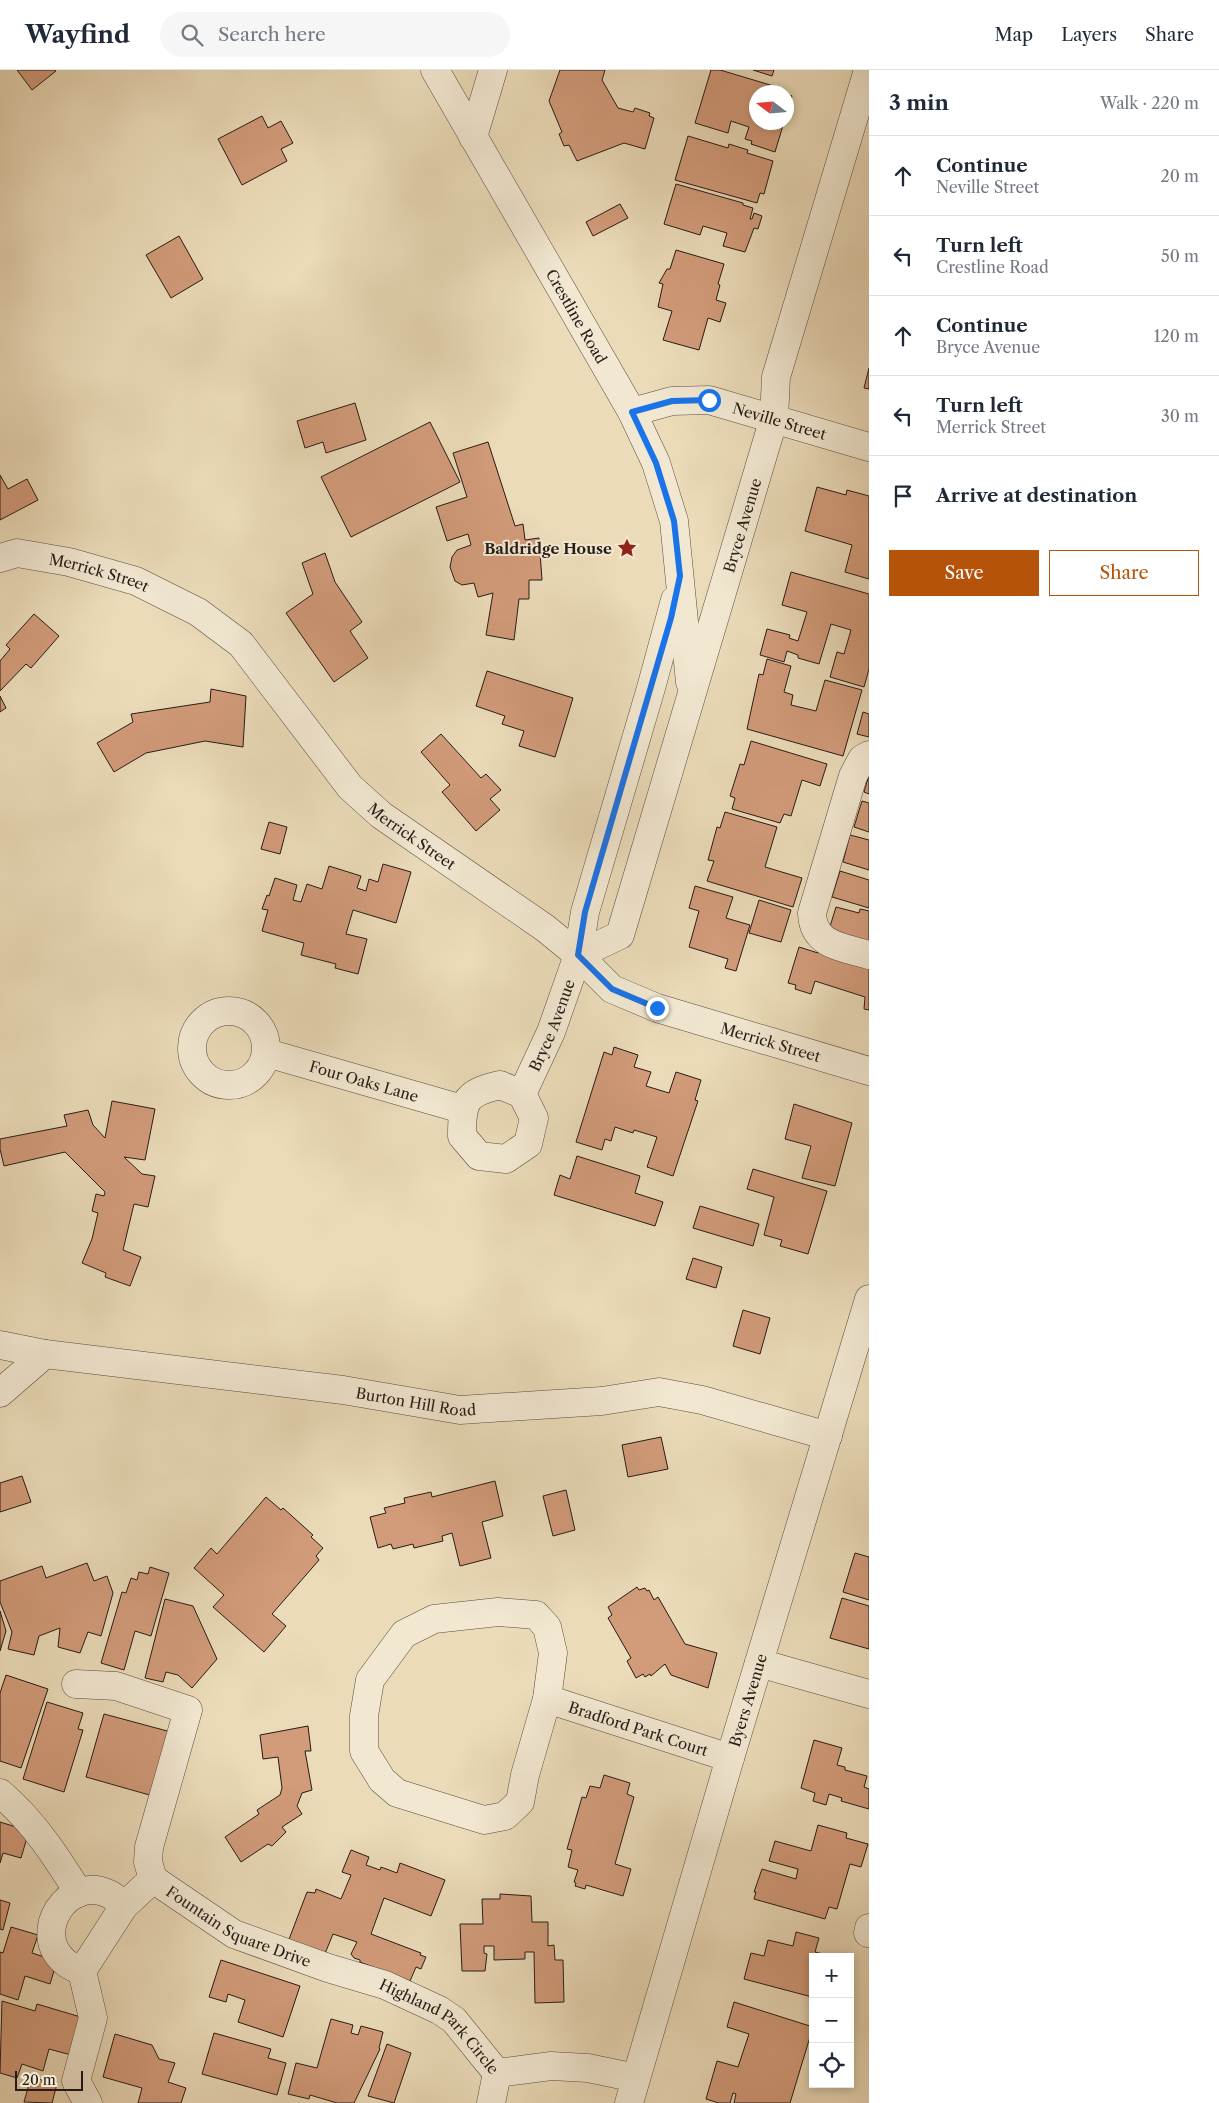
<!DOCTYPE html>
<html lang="en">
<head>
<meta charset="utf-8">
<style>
  :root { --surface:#fff; --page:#f6f6f7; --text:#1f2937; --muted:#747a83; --line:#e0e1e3; --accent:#b45309 }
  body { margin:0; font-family:"Libre Caslon Text",serif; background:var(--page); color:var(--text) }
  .controls { position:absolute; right:15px; bottom:15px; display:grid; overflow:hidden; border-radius:0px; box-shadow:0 2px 8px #0003 }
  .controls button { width:45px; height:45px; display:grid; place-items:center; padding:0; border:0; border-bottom:1px solid var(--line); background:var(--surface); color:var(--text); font:25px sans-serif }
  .compass { position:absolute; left:749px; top:15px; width:45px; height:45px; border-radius:50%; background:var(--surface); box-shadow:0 2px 8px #0003; rotate:286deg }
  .scale { position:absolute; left:15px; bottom:12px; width:68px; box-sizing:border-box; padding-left:5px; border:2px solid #261b16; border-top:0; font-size:14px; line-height:18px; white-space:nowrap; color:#261b16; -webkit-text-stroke:4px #f2e8d2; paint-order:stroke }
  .stop { position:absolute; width:15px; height:15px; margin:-11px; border:4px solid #1a73e8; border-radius:50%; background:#fff }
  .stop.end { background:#1a73e8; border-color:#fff; box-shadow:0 1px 5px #0008 }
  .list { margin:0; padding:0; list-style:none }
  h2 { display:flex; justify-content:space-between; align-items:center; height:65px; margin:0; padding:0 20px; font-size:21px }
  h2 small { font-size:16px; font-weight:400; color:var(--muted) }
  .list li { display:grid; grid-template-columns:32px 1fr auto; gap:15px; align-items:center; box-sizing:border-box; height:80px; padding:0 20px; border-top:1px solid var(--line) }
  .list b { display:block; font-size:19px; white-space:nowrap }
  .list p { margin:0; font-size:16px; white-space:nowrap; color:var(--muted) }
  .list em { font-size:16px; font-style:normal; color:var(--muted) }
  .actions { display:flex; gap:10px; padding:15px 20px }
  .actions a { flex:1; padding:11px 0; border:1px solid var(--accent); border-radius:0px; text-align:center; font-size:18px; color:var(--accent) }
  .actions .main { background:var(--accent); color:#fff }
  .icon { flex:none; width:28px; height:28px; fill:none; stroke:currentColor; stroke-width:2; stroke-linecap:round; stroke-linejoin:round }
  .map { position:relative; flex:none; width:869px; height:2033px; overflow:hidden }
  header { display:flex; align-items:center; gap:30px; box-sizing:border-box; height:70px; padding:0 25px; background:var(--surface); border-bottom:1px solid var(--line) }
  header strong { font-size:24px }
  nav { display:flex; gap:28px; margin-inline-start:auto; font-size:18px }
  .search { width:350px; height:45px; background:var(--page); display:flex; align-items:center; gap:12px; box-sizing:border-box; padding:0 18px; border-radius:28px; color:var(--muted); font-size:19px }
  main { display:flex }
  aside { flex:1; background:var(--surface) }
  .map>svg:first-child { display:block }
  .building { fill:#d29b7a; stroke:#261b16 }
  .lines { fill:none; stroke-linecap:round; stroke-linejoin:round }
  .minor-casing { stroke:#574b3f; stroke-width:29 }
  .minor { stroke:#f2e8d2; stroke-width:28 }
  .route { stroke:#1a73e8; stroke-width:6 }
  .labels { text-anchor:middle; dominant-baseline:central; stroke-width:4; stroke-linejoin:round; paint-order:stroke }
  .street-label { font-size:15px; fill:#261b16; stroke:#f2e8d2 }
  .poi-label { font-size:15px; font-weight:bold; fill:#261b16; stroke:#f2e8d2; text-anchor:end }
</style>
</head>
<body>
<header>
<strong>Wayfind</strong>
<div class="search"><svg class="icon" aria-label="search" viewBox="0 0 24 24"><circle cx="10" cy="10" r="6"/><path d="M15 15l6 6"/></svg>Search here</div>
<nav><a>Map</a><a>Layers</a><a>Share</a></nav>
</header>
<main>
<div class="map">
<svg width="869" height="2033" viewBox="0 0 869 2033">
  <rect width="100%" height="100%" fill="#ebdbb9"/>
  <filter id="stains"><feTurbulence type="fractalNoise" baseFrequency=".004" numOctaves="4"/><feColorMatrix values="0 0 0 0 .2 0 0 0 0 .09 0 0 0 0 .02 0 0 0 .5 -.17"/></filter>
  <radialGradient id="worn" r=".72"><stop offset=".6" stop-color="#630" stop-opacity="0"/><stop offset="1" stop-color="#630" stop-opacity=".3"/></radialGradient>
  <!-- building -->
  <path class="building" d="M17 0H54L56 1 32 20Z
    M560 0H605L602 10 618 38 633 42 635 38 650 43 649 46 654 48 645 79 624 73 577 91 569 75 564 76 559 64 562 62 549 31Z
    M711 0H720L777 17 776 21 782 22H756V52H784L775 82 751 74 752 71 745 69 749 57 731 51 728 63 695 53Z
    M753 0H774L772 6Z
    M786 24 792 26 786 44Z
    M262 46 268 58 281 51 293 73 281 79 287 91 242 115 218 69Z
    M688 66 728 78 729 74 748 80 747 83 773 91 764 124 760 123 757 133 675 110Z
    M676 114 743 133V135L753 138 750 149H752L754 143 762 146 758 159 754 158 745 182 723 176 727 163 703 156 700 165 664 154Z
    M620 134 628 148 593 166 586 152Z
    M179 166 203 209 171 228 146 185Z
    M676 180 724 194 718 214 720 215 716 230 726 233 720 252 708 248 699 280 663 270 672 241 658 237 663 214 659 213 667 199H670Z
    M869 298V319L864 318Z
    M355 333 366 370 326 383 323 372 305 378 297 351Z
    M430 352 460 412 351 467 321 407Z
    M488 372 515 456 523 454 525 470 539 468 542 510H529V529H519L514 570 486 565 493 523 478 527 474 513 462 515 455 511 450 497 452 487 457 480 471 475 468 464 447 471 436 437 467 427 453 383Z
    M0 405 8 419 27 409 38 430 0 450Z
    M817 417 846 425 847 420 869 426V509L845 502 852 475 805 461Z
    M325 483 335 512 362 552 350 561 368 588 334 612 286 543 313 524 302 493Z
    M791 502 869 524V599L864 617 830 607 837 582 844 584 851 560 831 554 819 594 798 588V585L787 581 784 592 760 585 767 559 790 565 789 568 798 571 807 542 782 535Z
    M34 544 59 566 31 598 26 594 0 621V591L10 579 6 575Z
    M767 589 791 596 784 622 793 625 791 635 816 641 825 610 862 620 843 686 747 659 759 604 763 605Z
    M487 601 573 628 555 687 519 676 524 661 502 654 505 646 476 636Z
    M211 619 246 626 243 677 205 671 146 683 114 702 97 673 133 652 131 644 210 632Z
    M0 626 6 638 0 642Z
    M863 642 869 644V667L857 664Z
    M441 664 481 708 486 704 501 720 490 729 500 740 476 761 442 722 450 715 421 682Z
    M751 671 827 694 820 716 802 710 791 746 784 744 780 753 732 739 735 728 730 726 740 694 744 695Z
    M869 705V724L864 722Z
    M862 731 869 733V762L854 757Z
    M725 742 777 757 765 797 802 808 793 837 707 811 714 791 708 790 717 757 720 758Z
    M269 752 287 757 280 784 261 779Z
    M850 765 869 770V800L843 792Z
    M383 794 411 802 396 853 353 840 346 864 367 869 358 904 335 898 336 894 301 885 304 873 262 861 268 840 262 839 267 825 269 826 275 808 297 815 293 830 301 832 307 814 322 819 329 796 361 806 357 818 366 821 369 809 378 812Z
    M840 801 869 810V838L832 827Z
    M695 816 733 827 726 848 750 855 736 901 725 898 728 889 689 877 699 841 689 838Z
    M759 830 791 840 781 872 749 863Z
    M836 837 859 843 860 839 869 841V872L828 863Z
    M799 877 818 883 819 880 869 895V940L864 939 865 927 815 911 811 924 795 919 796 915 788 913Z
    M614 977 638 985 634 997 651 1002 646 1016 669 1023 676 1002 701 1010 695 1030 698 1031 673 1106 647 1097 657 1067 634 1060 633 1063 615 1057 611 1071 605 1069 602 1080 576 1072 604 982 612 985Z
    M112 1031 155 1039 145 1090 124 1087 142 1104 155 1106 148 1137 134 1134 123 1180 141 1187 130 1216 105 1207 106 1203 82 1193 92 1169 98 1143 92 1141 96 1124 104 1126 105 1122 65 1082 4 1096 0 1079V1069L67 1056 64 1045 88 1040 93 1055 105 1068Z
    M794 1034 852 1053 835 1116 802 1108 811 1076 785 1069Z
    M577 1086 640 1106 635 1123 663 1132 655 1156 554 1125 560 1105 570 1109Z
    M753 1099 827 1121 808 1184 780 1176 782 1170 764 1165 774 1127 747 1119Z
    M700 1136 759 1154 753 1176 693 1158Z
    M693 1188 722 1197 716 1218 686 1209Z
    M743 1240 770 1248 760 1284 733 1276Z
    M661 1367 668 1399 628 1407 622 1375Z
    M22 1406 31 1432 0 1442V1413Z
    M495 1411 503 1446 482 1452 491 1488 460 1496 452 1463 442 1466 443 1471 414 1478 413 1474 393 1479 391 1474 378 1478 370 1447 386 1443 384 1438 405 1433 404 1428 431 1422 432 1427Z
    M566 1420 575 1460 553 1466 543 1426Z
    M266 1427 281 1440 283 1438 313 1465 311 1467 323 1478 316 1486 319 1490 272 1544 286 1556 264 1582 213 1537 224 1525 194 1498 211 1478 217 1484Z
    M855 1483 869 1487V1530L843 1522Z
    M87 1493 94 1511 107 1506 113 1523 101 1566 88 1562 80 1583 58 1577 60 1558 39 1566 34 1585 8 1579 12 1562 0 1532V1511L42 1496 46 1508Z
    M150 1497 169 1503 151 1566 135 1561 124 1600 101 1593 122 1522 126 1523 131 1508 137 1510 139 1502 148 1504Z
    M637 1517 639 1520 645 1518 647 1521 649 1520 654 1530 658 1527 685 1574 717 1583 708 1618 671 1605 665 1594 651 1606 650 1604 645 1607 643 1604 636 1608 627 1591 631 1588 608 1548 612 1545 608 1537Z
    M842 1528 869 1536V1579L830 1568Z
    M165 1529 193 1536 217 1589 192 1618 178 1605 166 1602 163 1612 145 1608Z
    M0 1541 6 1561 0 1581Z
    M6 1605 48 1619 21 1698 0 1691V1623Z
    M47 1632 83 1643 78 1659 83 1660 64 1722 23 1709Z
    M104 1644 171 1662 153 1726 86 1707Z
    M308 1656 311 1681H305L312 1720 302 1723 297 1736 302 1744 282 1757 286 1762 272 1776 268 1774 241 1792 225 1767 259 1744 257 1740 280 1725 282 1718 278 1687 263 1689 260 1665Z
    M814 1670 842 1678 837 1695 845 1697V1700L867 1706 864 1717 869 1719V1739L841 1731 842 1728 829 1724 826 1735 813 1731 815 1723 801 1718Z
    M604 1705 630 1713 627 1724 634 1727 615 1794 631 1799 623 1826 586 1815 585 1819 575 1816 576 1813 574 1812 578 1800 568 1797 572 1780 567 1779 582 1727 586 1728 590 1716 600 1718Z
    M0 1752 29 1761 21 1788 3 1783 0 1793Z
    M818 1755 847 1763 846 1768 868 1774 861 1797 850 1794 837 1839 829 1837 825 1849 754 1829 756 1822H754L762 1799 796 1809 798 1799 769 1791 775 1771 811 1781Z
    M351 1780 369 1787 366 1795 380 1800 381 1797 397 1803 400 1793 445 1810 431 1846 384 1828 371 1864 421 1883 420 1885 426 1887 421 1899 416 1897 410 1911 360 1892V1890L354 1888 351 1884 357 1872 333 1864 324 1886 288 1872 307 1822 315 1823 316 1819 341 1829 351 1805 342 1802Z
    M500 1824 531 1826 532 1852H548V1876L554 1875 555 1890H563L564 1932 535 1933 534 1882H525V1889L494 1890V1876H484V1883L487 1884 485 1901H462L460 1854H483L482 1829H500Z
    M0 1830 10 1833 3 1860 0 1859Z
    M11 1857 38 1865 32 1883 57 1891 50 1914 25 1906 18 1930 0 1924V1882L3 1883Z
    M796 1862 819 1868 815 1882 823 1884 822 1887H813L812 1927 744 1909 751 1883 764 1886 768 1870 793 1876Z
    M221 1890 300 1916 283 1967 238 1952 245 1930 228 1924 226 1932 209 1927Z
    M2 1931 35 1941 37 1934 84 1948 75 1986 49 1979 43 2001 22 1994 17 2008 0 2003Z
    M734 1932 813 1957 790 2033H734L736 2024 733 2023 730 2033H719L706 2029 717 1991 738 1997 749 1964 727 1957Z
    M331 1949 353 1955 351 1963 358 1965 361 1956 383 1962 379 1978 380 1979 354 2033H337L310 2025 309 2029 288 2024 296 1993 317 1998Z
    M214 1963 271 1979 268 1988 286 1993 277 2025 202 2004Z
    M115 1964 152 1975 159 1989 175 1993 168 2012 186 2018 181 2033H138L142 2018 103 2007Z
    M387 1974 411 1983 394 2033 368 2026Z
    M31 2007 57 2014 52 2033 24 2032Z"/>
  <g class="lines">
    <defs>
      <g id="minor">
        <path id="s1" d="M435 0 632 342 656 393 674 451 690 612"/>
        <path d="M473 67 493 0"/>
        <path id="s2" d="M632 342 672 331 709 330 869 377"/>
        <path id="s3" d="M0 488 17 483 69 492 136 511 198 542 241 574 350 717 381 745 545 858 578 885 612 919 657 938 869 1001"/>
        <path d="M869 685 862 689 853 706 812 843C813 876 843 877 869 885"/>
        <path id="s4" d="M578 885 620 865 774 348 776 307 868 0"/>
        <circle cx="229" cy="978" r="37"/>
        <path id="s5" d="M267 983 462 1039"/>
        <path d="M500 1015 522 1024 534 1048 528 1074 506 1089 479 1086 462 1066C462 1031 465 1023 500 1015Z"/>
        <path id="s6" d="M522 1024 551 962 578 885 585 842 651 618 675 530"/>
        <path id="s7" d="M0 1275 45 1284 343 1320 460 1340 602 1331 659 1322 702 1330 828 1366"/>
        <path d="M0 1323 45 1284"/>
        <path d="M498 1542 536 1545 547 1557 553 1583 547 1629 525 1705 520 1732 505 1746 484 1750 397 1723 382 1710 364 1681V1646L370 1610 404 1564 434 1549Z"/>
        <path d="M759 1593 869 1624"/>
        <path id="s8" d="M76 1614 116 1616 188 1640 149 1777 148 1792 153 1809 234 1864 328 1898 385 1915 439 1940 454 1950 497 2003 551 1996 588 1998 636 2008"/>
        <path id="s9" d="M547 1629 730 1688"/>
        <path d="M0 1723C34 1752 55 1785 79 1823"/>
        <path d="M868 1863 869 1858"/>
        <path d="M82 1901C77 1899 69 1896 65 1892 30 1863 68 1804 109 1824 114 1826 120 1833 124 1836"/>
        <path d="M88 2033 76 2011 93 1948 82 1901 124 1836 153 1809"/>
        <path d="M491 2033 497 2003"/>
        <path id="s10" d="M629 2033 730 1688 869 1229"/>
      </g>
    </defs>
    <!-- minor casing -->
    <use href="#minor" class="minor-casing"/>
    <!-- minor -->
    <use href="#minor" class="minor"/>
  </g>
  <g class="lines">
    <!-- route -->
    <path class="route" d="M657 938 612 919 578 885 585 842 671 548 680 506 674 451 656 393 632 342 672 331 709 330"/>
  </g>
  <!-- icons -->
  <defs>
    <symbol id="sight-bare" viewBox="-9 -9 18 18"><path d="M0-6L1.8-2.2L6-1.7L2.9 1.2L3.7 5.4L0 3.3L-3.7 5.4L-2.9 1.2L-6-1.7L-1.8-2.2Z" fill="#8f2418" stroke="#f2e8d2" stroke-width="2.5" paint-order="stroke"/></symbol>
  </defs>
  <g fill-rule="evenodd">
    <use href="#sight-bare" x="613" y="464" width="28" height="28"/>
  </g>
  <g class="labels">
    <!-- street labels -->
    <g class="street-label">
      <text stroke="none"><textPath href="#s1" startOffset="284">Crestline Road</textPath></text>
      <text stroke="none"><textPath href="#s2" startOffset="152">Neville Street</textPath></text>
      <text stroke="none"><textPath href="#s4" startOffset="474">Bryce Avenue</textPath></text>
      <text stroke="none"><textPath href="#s3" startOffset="102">Merrick Street</textPath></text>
      <text stroke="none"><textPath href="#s3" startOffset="522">Merrick Street</textPath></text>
      <text stroke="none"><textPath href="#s6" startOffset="75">Bryce Avenue</textPath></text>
      <text stroke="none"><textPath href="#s3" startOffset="942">Merrick Street</textPath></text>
      <text stroke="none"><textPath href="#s5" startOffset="101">Four Oaks Lane</textPath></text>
      <text stroke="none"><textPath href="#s7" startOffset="420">Burton Hill Road</textPath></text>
      <text stroke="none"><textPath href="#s10" startOffset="420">Byers Avenue</textPath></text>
      <text stroke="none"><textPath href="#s9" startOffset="96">Bradford Park Court</textPath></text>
      <text stroke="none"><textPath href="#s8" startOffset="390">Fountain Square Drive</textPath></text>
      <text stroke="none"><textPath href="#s8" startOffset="618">Highland Park Circle</textPath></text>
    </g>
    <!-- poi labels -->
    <g class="poi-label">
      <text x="612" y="478">Baldridge House</text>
    </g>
  </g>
  <rect width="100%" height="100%" filter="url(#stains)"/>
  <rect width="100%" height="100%" fill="url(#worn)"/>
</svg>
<div class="controls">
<button>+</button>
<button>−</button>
<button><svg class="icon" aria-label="locate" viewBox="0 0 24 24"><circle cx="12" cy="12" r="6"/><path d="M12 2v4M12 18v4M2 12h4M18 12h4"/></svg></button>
</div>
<svg class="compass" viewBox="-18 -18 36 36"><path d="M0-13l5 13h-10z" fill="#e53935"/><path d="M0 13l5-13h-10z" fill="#747a83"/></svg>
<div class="scale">20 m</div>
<div class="stop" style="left:709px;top:330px"></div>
<div class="stop end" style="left:657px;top:938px"></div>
</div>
<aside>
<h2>3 min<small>Walk · 220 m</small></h2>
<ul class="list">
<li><svg class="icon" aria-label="ahead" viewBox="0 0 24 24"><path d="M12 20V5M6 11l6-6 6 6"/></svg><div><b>Continue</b><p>Neville Street</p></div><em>20 m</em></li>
<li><svg class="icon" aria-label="left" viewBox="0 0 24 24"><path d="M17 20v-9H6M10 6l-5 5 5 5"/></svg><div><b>Turn left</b><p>Crestline Road</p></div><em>50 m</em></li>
<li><svg class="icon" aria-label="ahead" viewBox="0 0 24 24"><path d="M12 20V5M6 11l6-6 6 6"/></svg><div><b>Continue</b><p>Bryce Avenue</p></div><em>120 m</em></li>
<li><svg class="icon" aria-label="left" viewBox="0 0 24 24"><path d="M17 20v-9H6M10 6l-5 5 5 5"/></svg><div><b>Turn left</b><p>Merrick Street</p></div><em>30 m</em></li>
<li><svg class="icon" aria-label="arrive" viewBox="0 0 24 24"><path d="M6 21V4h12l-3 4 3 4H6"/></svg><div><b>Arrive at destination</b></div></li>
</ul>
<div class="actions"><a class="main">Save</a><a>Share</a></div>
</aside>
</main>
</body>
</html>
